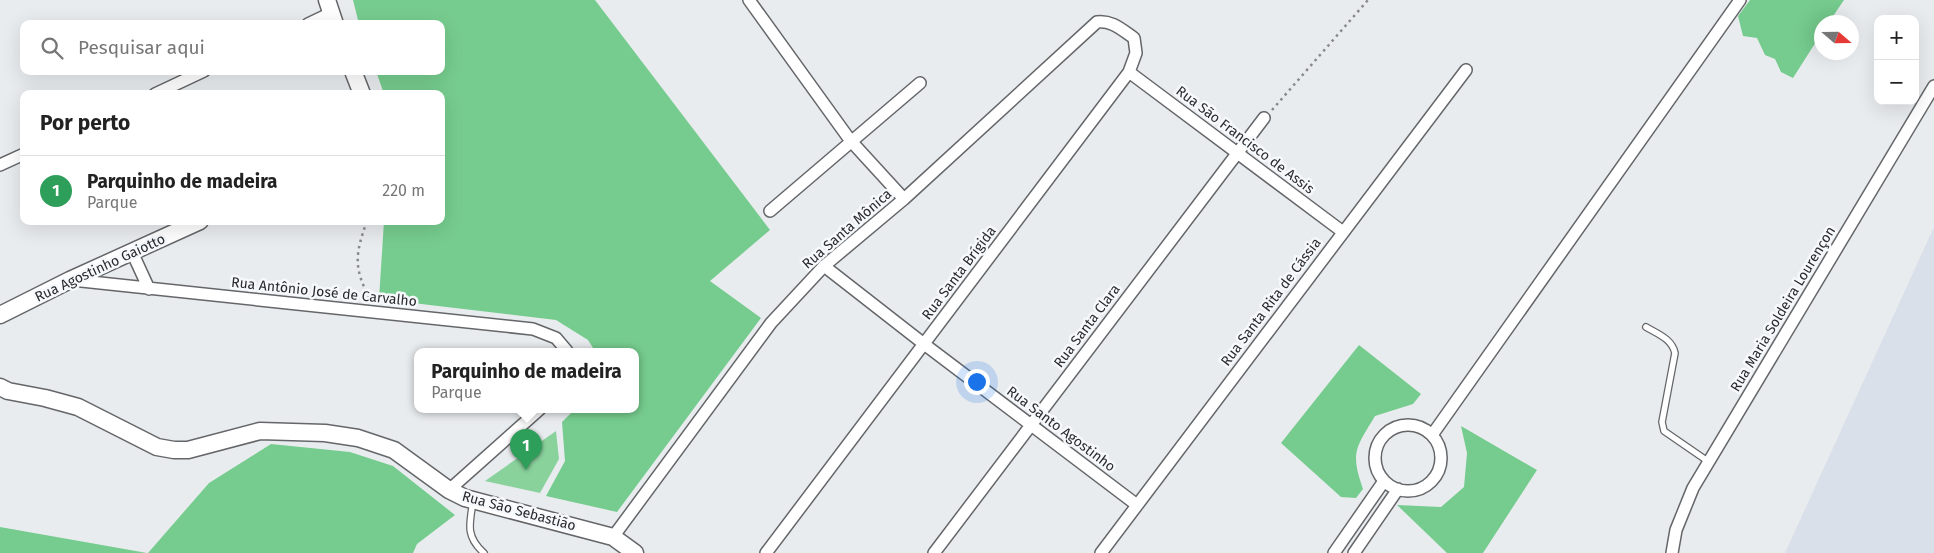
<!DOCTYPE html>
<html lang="pt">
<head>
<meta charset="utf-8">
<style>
  :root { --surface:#fff; --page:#f6f6f6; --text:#222; --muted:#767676; --line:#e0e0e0; --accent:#817d24 }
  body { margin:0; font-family:"Fira Sans",sans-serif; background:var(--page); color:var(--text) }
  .controls { position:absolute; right:15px; top:15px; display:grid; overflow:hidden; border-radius:10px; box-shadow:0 5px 20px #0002 }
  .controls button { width:45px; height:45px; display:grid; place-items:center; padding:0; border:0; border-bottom:1px solid var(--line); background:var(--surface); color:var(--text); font:25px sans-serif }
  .compass { position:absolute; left:1814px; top:15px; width:45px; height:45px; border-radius:50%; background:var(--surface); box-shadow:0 5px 20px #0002; rotate:110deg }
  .you { position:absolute; left:976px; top:381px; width:18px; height:18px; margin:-12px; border:4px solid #fff; border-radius:50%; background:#1a73e8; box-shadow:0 0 0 8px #1a73e833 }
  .badge { display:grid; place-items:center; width:32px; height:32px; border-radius:50%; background:var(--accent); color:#fff; font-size:16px; font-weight:700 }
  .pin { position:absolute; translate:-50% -41px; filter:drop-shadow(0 1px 2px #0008) }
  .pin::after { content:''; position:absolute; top:26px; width:18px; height:15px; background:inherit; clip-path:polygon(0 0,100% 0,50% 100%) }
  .popup { position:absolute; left:414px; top:348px; width:225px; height:65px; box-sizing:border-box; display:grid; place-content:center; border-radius:10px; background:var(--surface); filter:drop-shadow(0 1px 4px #0005); font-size:16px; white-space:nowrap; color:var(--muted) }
  .popup b { font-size:19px; color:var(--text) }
  .popup::after { content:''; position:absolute; left:50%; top:100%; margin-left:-10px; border:10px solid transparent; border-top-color:var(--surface) }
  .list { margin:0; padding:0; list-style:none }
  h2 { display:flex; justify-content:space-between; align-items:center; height:65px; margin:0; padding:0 20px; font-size:21px }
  h2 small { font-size:16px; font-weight:400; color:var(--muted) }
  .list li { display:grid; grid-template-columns:32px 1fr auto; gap:15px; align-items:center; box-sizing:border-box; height:70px; padding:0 20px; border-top:1px solid var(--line) }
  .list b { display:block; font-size:19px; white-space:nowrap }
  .list p { margin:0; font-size:16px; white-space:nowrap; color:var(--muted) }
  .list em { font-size:16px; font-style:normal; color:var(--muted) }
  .icon { flex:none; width:28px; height:28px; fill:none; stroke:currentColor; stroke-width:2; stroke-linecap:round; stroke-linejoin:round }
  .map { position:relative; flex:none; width:1934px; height:553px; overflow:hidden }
  .search { position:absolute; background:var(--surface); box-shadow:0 5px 20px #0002; left:20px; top:20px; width:425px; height:55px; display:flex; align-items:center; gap:12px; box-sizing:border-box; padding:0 18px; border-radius:10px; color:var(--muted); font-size:19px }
  .panel { position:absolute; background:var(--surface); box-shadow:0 5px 20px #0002; left:20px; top:90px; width:425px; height:135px; border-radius:10px }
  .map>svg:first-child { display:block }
  .built { fill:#d9e0ea }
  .green { fill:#89d29c }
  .forest { fill:#76cc8e }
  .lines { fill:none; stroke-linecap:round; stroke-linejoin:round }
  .lane-casing { stroke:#646669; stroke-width:8 }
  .street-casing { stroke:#646669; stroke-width:14 }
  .secondary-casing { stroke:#646669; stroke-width:19 }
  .path { stroke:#87898b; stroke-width:2.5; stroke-dasharray:2.5 4; stroke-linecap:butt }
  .lane { stroke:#fff; stroke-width:5.5 }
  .street { stroke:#fff; stroke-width:11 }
  .secondary { stroke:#fff; stroke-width:16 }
  .labels { text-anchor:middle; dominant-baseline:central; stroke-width:5; stroke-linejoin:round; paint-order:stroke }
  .street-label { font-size:14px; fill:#292a2b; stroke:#f6f9fc }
</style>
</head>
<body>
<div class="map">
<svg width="1934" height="553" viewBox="0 0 1934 553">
  <rect width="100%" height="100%" fill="#e9ecef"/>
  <!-- built -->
  <path class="built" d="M1934 227V553H1785Z"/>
  <!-- green -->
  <path class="green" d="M556 431 559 459 540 493 485 481Z"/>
  <!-- forest -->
  <path class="forest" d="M353 0H595L770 230 710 281 761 318 617 512 546 496 565 461 562 422 575 409H635V351H595L588 340 556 320 379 299 384 221H441V94H384L376 71H441V24H359Z
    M1750 0H1844L1829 22H1822L1821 34 1793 78 1781 72 1775 59 1765 55 1757 38 1743 36 1738 16Z
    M1359 345 1421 394 1413 404 1375 416C1356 448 1350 452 1363 489L1356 498 1341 497 1281 443Z
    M1461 426 1537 470 1483 553H1447L1397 505 1441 507 1464 487 1467 453Z
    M271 444 350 452 393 466 455 515 417 544 413 553H148L209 483Z
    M0 527 147 553H0Z"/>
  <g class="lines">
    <defs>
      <path id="lane" d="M1646 327C1658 334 1672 339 1675 353L1662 422 1664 431 1709 462
        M473 502C469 525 466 537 484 553"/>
      <path id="street" d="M749 0 850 140 904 199
        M308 24 331 13
        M1129 72 1343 232
        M155 94 204 71
        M0 165 24 154
        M770 211 920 83
        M132 252 149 289
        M824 266 924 344 1137 505
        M72 280 533 329 556 338 567 351
        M1375 458a33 33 0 1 1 66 0a33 33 0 1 1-66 0Z
        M1432 435 1740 0
        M449 490 540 409
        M613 537 771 323 824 266 904 199 1097 22C1112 20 1122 30 1134 38L1136 53 1129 72 766 553
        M934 553 1264 118
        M1101 553 1466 70
        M1334 553 1384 481
        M1354 553 1398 489
        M1672 553 1676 530 1693 488 1934 86"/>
      <path id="secondary" d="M327 0 335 24
        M353 71 362 94
        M0 315 70 280 200 221
        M0 387 8 391 45 398 78 407 157 447 174 450H188L260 431 325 433 358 438 394 450 449 490 465 498 613 537 635 553"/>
    </defs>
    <!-- lane casing -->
    <use href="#lane" class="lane-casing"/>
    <!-- street casing -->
    <use href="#street" class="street-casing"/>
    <!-- secondary casing -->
    <use href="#secondary" class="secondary-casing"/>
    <!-- path -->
    <path class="path" d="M1272 110 1368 0
      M367 221C355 254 353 269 371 300"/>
    <!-- lane -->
    <use href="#lane" class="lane"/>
    <!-- street -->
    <use href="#street" class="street"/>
    <!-- secondary -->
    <use href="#secondary" class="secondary"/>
  </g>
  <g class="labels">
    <!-- street labels -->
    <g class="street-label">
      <text transform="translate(1245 140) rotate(37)">Rua São Francisco de Assis</text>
      <text transform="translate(847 229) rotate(-41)">Rua Santa Mônica</text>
      <text transform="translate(100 268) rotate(-25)">Rua Agostinho Gaiotto</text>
      <text transform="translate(959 273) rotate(-53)">Rua Santa Brígida</text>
      <text transform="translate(324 292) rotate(6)">Rua Antônio José de Carvalho</text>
      <text transform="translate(1271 302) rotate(-53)">Rua Santa Rita de Cássia</text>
      <text transform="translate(1783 309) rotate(-59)">Rua Maria Soldeira Lourençon</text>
      <text transform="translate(1087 326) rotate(-53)">Rua Santa Clara</text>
      <text transform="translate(1061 429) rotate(37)">Rua Santo Agostinho</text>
      <text transform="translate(519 511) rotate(15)">Rua São Sebastião</text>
    </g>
  </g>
</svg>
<div class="controls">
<button>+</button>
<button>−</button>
</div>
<svg class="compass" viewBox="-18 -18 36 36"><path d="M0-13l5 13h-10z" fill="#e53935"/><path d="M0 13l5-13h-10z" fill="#767676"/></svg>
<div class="you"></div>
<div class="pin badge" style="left:526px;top:470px;background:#2e9e5b">1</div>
<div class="popup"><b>Parquinho de madeira</b>Parque</div>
<div class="search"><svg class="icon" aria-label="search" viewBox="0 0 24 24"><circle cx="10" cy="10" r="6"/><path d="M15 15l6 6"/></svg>Pesquisar aqui</div>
<section class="panel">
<h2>Por perto<small></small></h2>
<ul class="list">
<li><span class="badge" style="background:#2e9e5b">1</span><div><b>Parquinho de madeira</b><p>Parque</p></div><em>220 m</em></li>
</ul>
</section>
</div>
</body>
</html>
